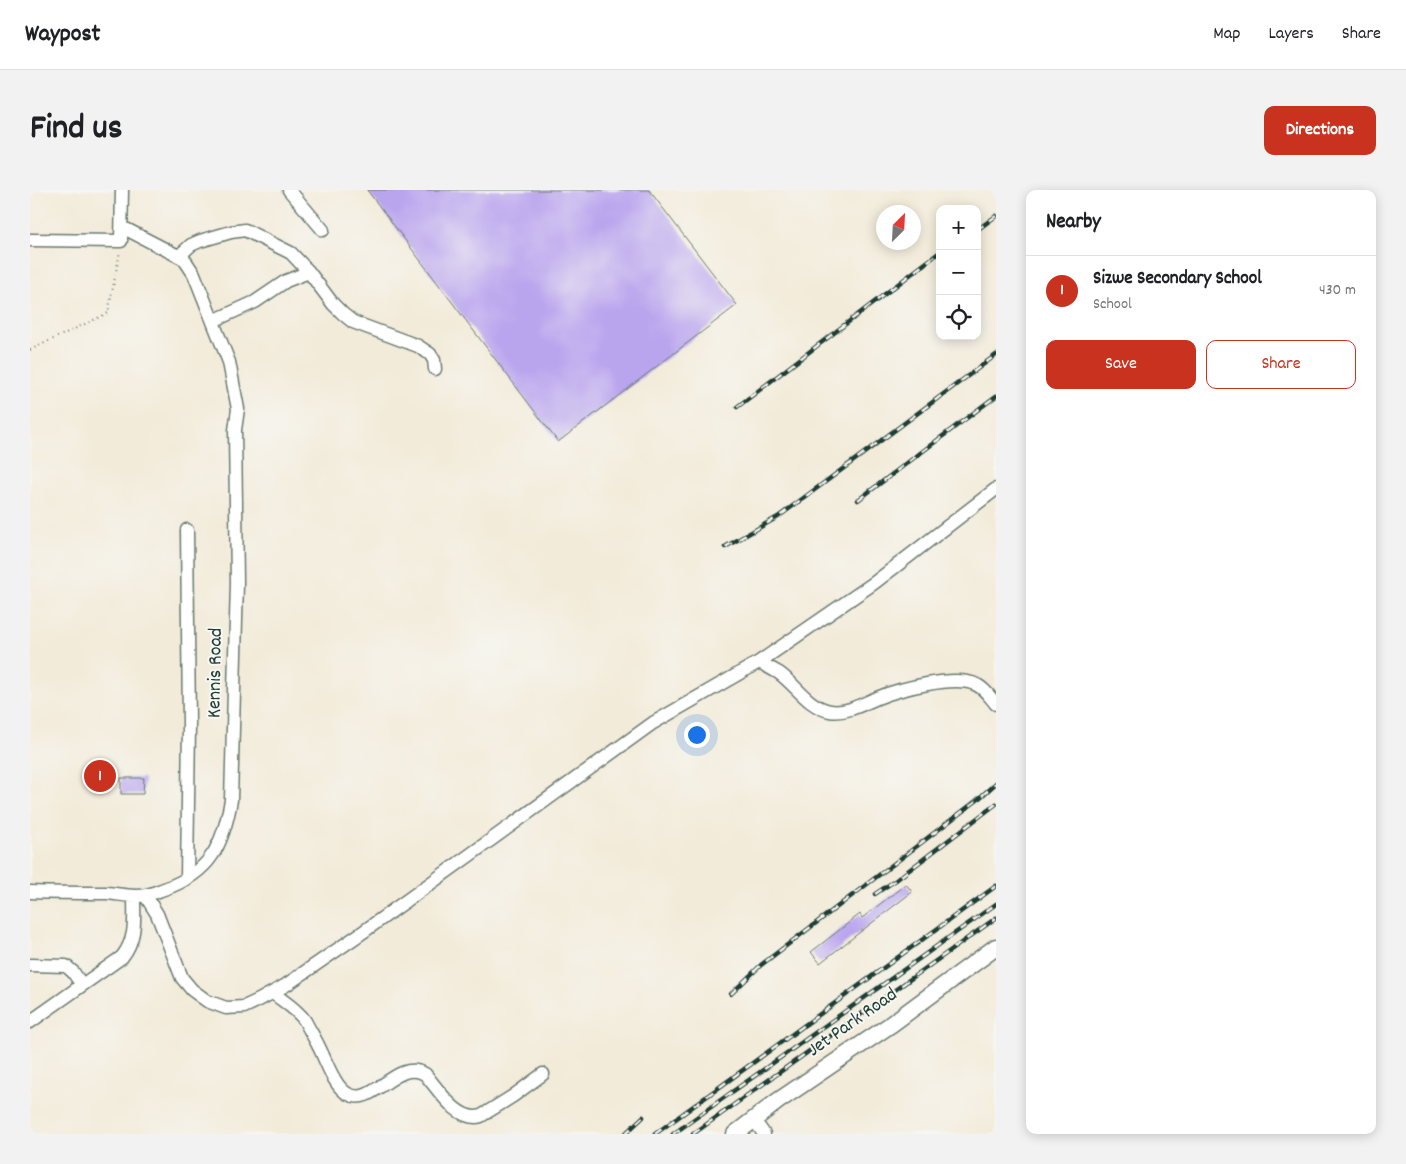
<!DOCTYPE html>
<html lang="en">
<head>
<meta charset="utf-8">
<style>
  :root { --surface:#fff; --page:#f2f2f2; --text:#202124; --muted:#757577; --line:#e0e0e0; --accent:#c8321e }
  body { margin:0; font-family:Dekko,sans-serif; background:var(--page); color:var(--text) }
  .controls { position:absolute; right:15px; top:15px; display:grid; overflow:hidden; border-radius:10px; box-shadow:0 2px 12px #0003 }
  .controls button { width:45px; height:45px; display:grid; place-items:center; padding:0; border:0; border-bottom:1px solid var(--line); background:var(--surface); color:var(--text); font:25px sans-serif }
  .compass { position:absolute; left:846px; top:15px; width:45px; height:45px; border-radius:50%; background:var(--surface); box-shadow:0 2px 12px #0003; rotate:24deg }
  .you { position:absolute; left:666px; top:544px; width:18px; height:18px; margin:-12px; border:4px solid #fff; border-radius:50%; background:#1a73e8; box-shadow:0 0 0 8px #1a73e833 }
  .badge { display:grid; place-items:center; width:32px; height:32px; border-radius:50%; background:var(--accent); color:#fff; font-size:16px; font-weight:700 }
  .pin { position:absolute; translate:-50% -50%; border:2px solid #fff; box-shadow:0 1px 5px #0006 }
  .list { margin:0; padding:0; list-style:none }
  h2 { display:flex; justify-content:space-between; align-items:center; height:65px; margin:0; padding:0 20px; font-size:21px }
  h2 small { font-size:16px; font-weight:400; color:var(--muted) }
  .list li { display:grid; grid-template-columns:32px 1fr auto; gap:15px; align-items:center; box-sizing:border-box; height:70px; padding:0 20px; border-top:1px solid var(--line) }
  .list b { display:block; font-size:19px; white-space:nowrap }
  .list p { margin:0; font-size:16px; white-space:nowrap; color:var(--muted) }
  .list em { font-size:16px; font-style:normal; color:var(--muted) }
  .actions { display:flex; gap:10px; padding:15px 20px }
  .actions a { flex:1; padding:11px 0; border:1px solid var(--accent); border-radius:10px; text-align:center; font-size:18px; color:var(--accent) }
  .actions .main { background:var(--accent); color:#fff }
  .icon { flex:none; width:28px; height:28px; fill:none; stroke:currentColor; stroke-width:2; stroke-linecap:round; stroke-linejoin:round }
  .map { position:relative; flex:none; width:966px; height:944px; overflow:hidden; border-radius:10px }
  header { display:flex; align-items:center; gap:30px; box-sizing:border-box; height:70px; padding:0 25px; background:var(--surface); border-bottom:1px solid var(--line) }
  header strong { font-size:24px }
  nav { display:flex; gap:28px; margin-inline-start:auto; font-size:18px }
  .intro { display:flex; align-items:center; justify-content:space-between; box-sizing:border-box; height:120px; padding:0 30px }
  h1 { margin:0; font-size:35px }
  .button { padding:12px 22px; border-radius:10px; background:var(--accent); color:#fff; font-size:18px; font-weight:700 }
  main { display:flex; gap:30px; padding:0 30px }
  aside { flex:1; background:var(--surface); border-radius:10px; box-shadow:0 2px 12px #0003 }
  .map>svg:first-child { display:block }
  .building { fill:#b9a4ee }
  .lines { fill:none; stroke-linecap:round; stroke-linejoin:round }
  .minor-casing { stroke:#697a6e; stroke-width:15 }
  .major-casing { stroke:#697a6e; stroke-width:19 }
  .path { stroke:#697a6e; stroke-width:2; stroke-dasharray:1 4; stroke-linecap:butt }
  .minor { stroke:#fff; stroke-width:12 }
  .major { stroke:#fff; stroke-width:16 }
  .rail-casing { stroke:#1f3d34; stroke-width:4.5 }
  .rail { stroke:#f6f6f2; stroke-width:2.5; stroke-dasharray:8; stroke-linecap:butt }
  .labels { text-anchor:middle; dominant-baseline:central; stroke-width:4; stroke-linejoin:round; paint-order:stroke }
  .street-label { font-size:20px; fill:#1f3d34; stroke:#f6f6f2 }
</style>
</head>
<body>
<header>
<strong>Waypost</strong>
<nav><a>Map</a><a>Layers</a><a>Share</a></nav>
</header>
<div class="intro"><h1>Find us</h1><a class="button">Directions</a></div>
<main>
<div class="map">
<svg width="966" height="944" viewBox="0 0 966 944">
  <rect width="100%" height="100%" fill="#f6f6f2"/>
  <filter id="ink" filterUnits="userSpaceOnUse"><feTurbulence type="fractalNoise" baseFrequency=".02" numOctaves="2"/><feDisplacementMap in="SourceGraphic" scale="10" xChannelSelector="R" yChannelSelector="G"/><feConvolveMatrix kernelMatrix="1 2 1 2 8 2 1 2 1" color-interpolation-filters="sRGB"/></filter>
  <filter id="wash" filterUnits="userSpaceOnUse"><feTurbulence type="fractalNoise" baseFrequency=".0096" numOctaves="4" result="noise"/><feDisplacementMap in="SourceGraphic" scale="20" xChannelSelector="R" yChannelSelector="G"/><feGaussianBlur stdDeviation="1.12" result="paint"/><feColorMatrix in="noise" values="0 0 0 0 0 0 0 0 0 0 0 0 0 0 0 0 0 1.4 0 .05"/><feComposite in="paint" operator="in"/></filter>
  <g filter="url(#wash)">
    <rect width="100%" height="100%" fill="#f3ebd9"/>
    <g id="blocks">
      <!-- building -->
      <path class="building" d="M337 0H619L707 115 528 252Z
        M91 588H114L113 604H91Z
        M876 694 882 702 790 773 781 762 830 724 832 728Z"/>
    </g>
  </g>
  <g filter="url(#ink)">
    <use href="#blocks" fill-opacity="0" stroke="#697a6e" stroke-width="1"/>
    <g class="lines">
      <defs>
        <path id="minor" d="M259 0 293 40
          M0 50 91 51 92 0
          M149 66 161 55 170 51 201 42 215 40 261 63 279 82 303 114 313 124 323 132 388 156 400 164 404 170 405 179
          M183 131 225 112 256 91 279 82
          M729 472C735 475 742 479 749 483 766 495 778 517 800 521 815 524 833 514 847 508 869 499 926 484 947 495 955 499 960 507 966 514
          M157 689 159 534 157 340
          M0 702C26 703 51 703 77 703 90 704 103 708 116 705 122 704 128 701 134 699 180 683 193 656 201 610L207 393 205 240 208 219 199 172 164 84 154 69 92 37
          M115 705 127 724 152 788 162 800 177 811 196 818 214 817 229 810 256 795 333 742 623 533 729 472 844 393 966 299
          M0 775 36 776 43 782 52 795
          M243 803C254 812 267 819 275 831 279 839 284 847 288 855 295 868 304 897 318 904 344 918 365 868 395 884 408 899 428 933 451 926L483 906 513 884
          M0 832 92 767C107 748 104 729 104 706
          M724 930 734 944"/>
        <path id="major" d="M705 944 748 911 860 835 966 757"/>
      </defs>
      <!-- minor casing -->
      <use href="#minor" class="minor-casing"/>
      <!-- major casing -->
      <use href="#major" class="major-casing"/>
      <!-- path -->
      <path class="path" d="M0 160 78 123 90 61"/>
      <!-- minor -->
      <use href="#minor" class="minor"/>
      <!-- major -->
      <use href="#major" class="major"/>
      <defs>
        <path id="rail" d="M947 40 966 26
          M707 217 910 62
          M828 310 966 206
          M695 357 748 327 966 165
          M845 704 866 690 966 614
          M701 804 731 775 946 611 966 593
          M595 944 613 927
          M625 944 966 696
          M643 944 966 714
          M663 944 966 728"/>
      </defs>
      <!-- rail casing -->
      <use href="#rail" class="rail-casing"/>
      <!-- rail -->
      <use href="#rail" class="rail"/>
    </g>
  </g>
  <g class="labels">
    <!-- street labels -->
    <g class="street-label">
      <text transform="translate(186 483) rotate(-89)">Kennis Road</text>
      <text transform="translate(823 833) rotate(-35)">Jet Park Road</text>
    </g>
  </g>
</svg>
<div class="controls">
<button>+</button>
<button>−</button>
<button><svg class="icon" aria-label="locate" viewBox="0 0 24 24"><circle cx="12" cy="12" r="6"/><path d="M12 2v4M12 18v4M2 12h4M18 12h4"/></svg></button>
</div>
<svg class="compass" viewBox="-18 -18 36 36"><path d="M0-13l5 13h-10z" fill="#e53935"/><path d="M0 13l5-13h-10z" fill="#757577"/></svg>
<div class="you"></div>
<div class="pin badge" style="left:70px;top:586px">1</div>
</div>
<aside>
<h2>Nearby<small></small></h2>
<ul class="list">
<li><span class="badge">1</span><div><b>Sizwe Secondary School</b><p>School</p></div><em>430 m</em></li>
</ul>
<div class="actions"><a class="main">Save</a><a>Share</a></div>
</aside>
</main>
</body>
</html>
